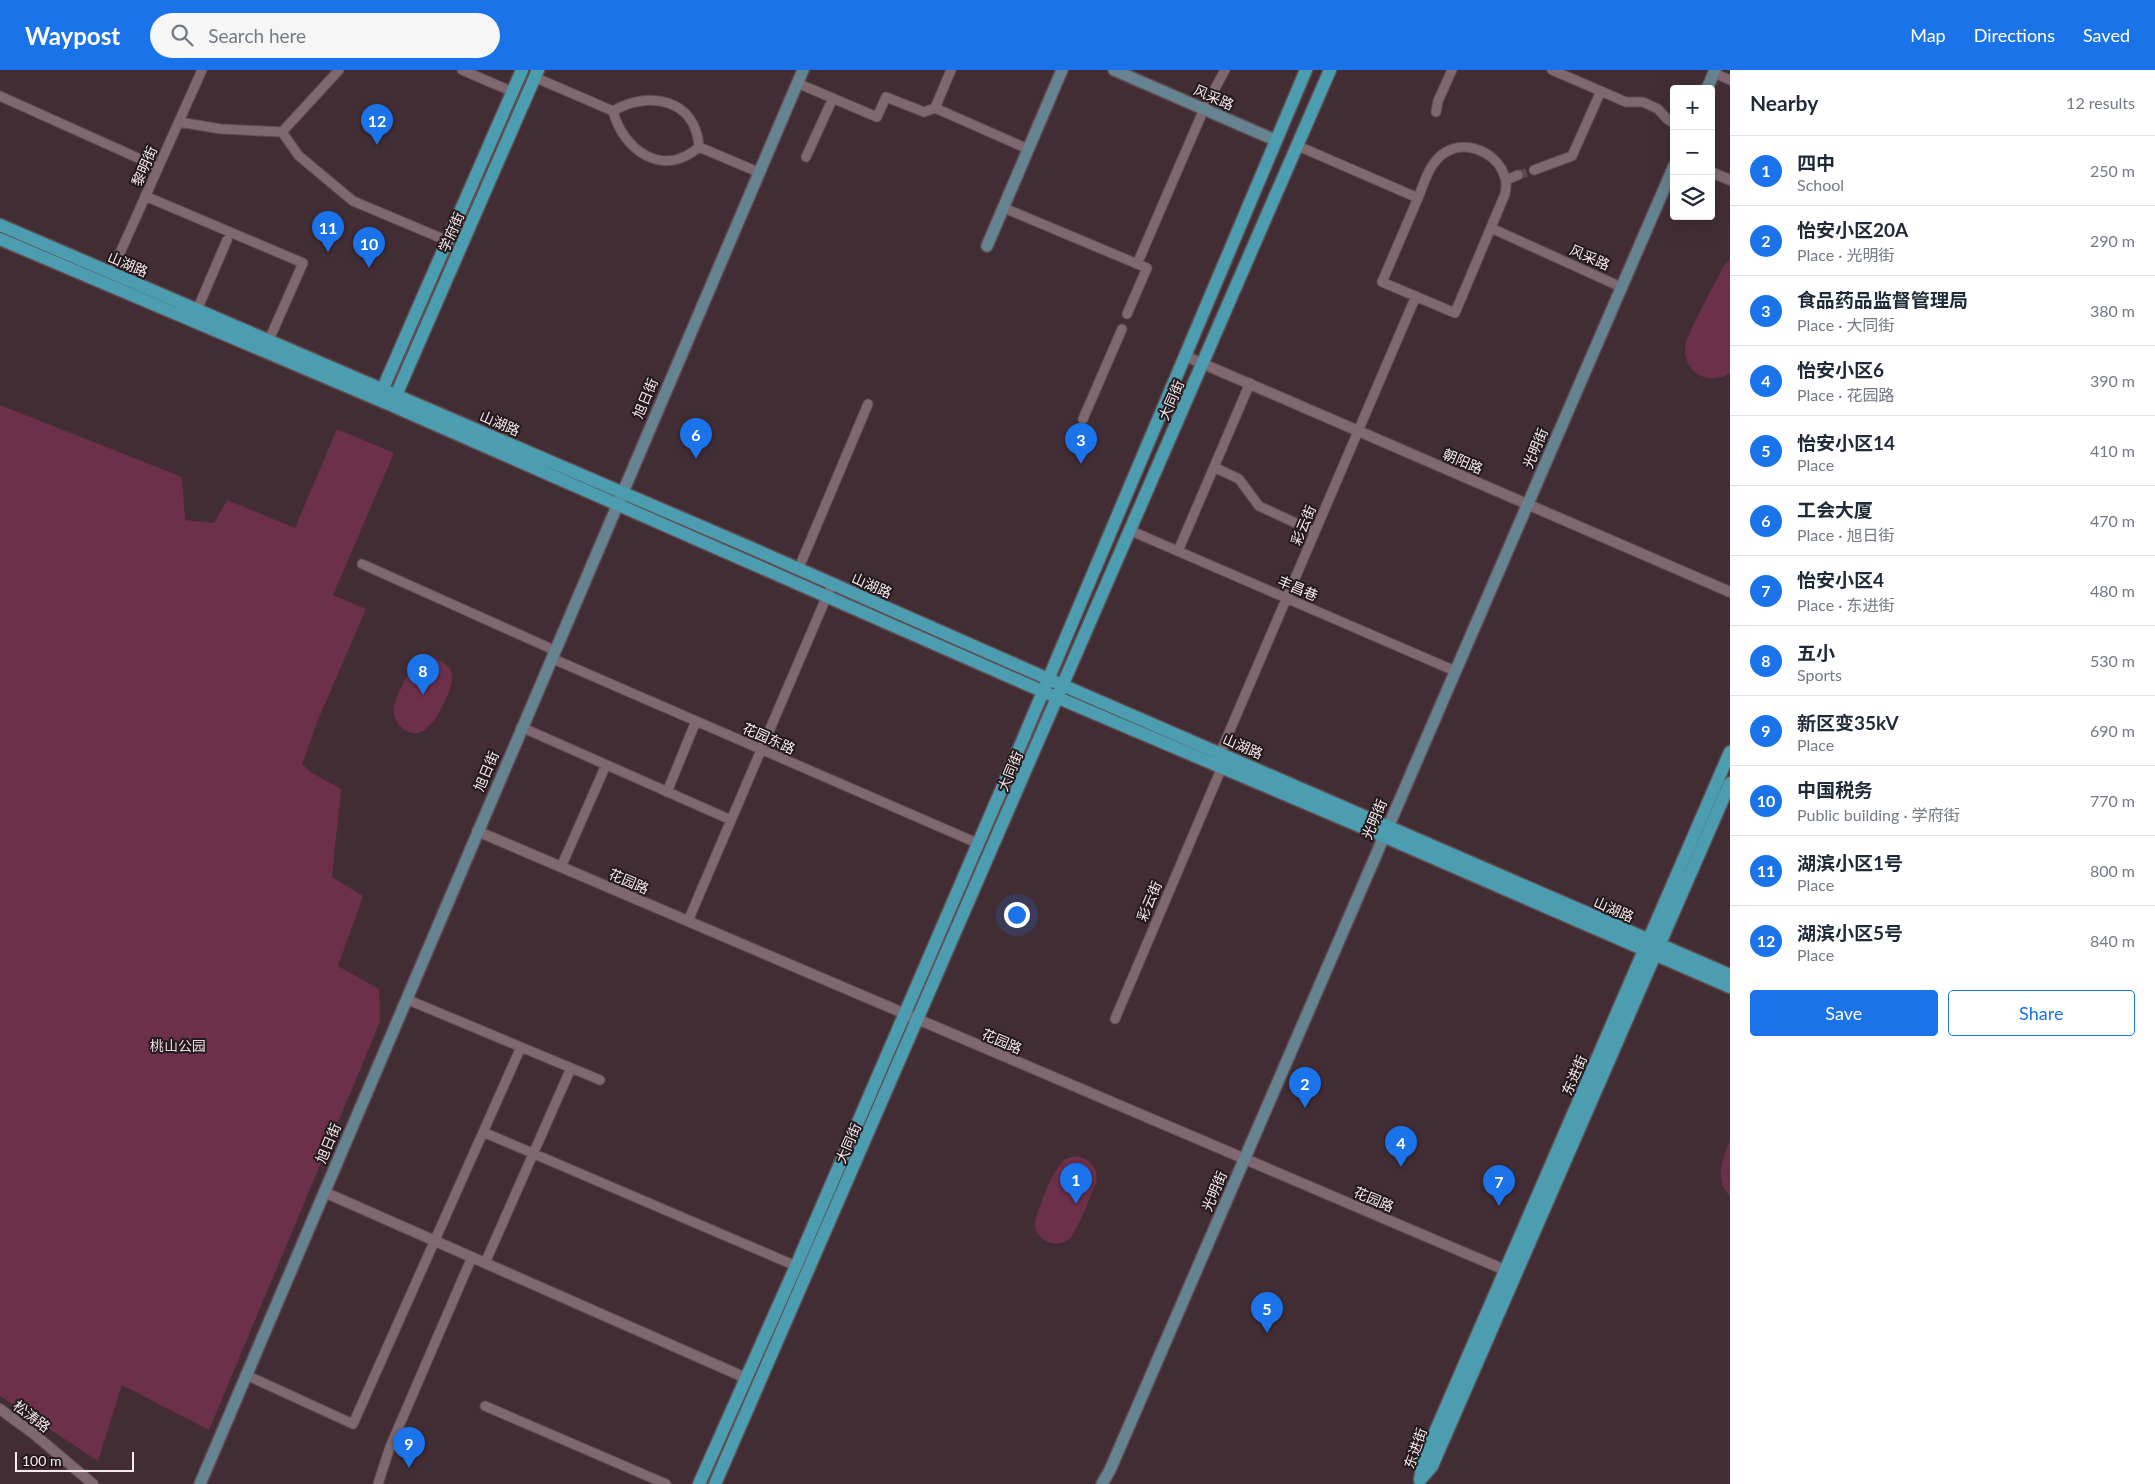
<!DOCTYPE html>
<html lang="en">
<head>
<meta charset="utf-8">
<style>
  :root { --surface:#fff; --page:#f6f6f7; --text:#1f2937; --muted:#747a83; --line:#e0e1e3; --accent:#1a73e8 }
  body { margin:0; font-family:Lato,"Noto Sans SC",sans-serif; background:var(--page); color:var(--text) }
  .controls { position:absolute; right:15px; top:15px; display:grid; overflow:hidden; border-radius:5px; box-shadow:0 5px 20px #0002 }
  .controls button { width:45px; height:45px; display:grid; place-items:center; padding:0; border:0; border-bottom:1px solid var(--line); background:var(--surface); color:var(--text); font:25px sans-serif }
  .scale { position:absolute; left:15px; bottom:12px; width:119px; box-sizing:border-box; padding-left:5px; border:2px solid #f8ebef; border-top:0; font-size:14px; line-height:18px; white-space:nowrap; color:#f8ebef; -webkit-text-stroke:4px #22191c; paint-order:stroke }
  .you { position:absolute; left:1016px; top:844px; width:18px; height:18px; margin:-12px; border:4px solid #fff; border-radius:50%; background:#1a73e8; box-shadow:0 0 0 8px #1a73e833 }
  .badge { display:grid; place-items:center; width:32px; height:32px; border-radius:50%; background:var(--accent); color:#fff; font-size:16px; font-weight:700 }
  .pin { position:absolute; translate:-50% -41px; filter:drop-shadow(0 1px 2px #0008) }
  .pin::after { content:''; position:absolute; top:26px; width:18px; height:15px; background:inherit; clip-path:polygon(0 0,100% 0,50% 100%) }
  .list { margin:0; padding:0; list-style:none }
  h2 { display:flex; justify-content:space-between; align-items:center; height:65px; margin:0; padding:0 20px; font-size:21px }
  h2 small { font-size:16px; font-weight:400; color:var(--muted) }
  .list li { display:grid; grid-template-columns:32px 1fr auto; gap:15px; align-items:center; box-sizing:border-box; height:70px; padding:0 20px; border-top:1px solid var(--line) }
  .list b { display:block; font-size:19px; white-space:nowrap }
  .list p { margin:0; font-size:16px; white-space:nowrap; color:var(--muted) }
  .list em { font-size:16px; font-style:normal; color:var(--muted) }
  .actions { display:flex; gap:10px; padding:15px 20px }
  .actions a { flex:1; padding:11px 0; border:1px solid var(--accent); border-radius:5px; text-align:center; font-size:18px; color:var(--accent) }
  .actions .main { background:var(--accent); color:#fff }
  .icon { flex:none; width:28px; height:28px; fill:none; stroke:currentColor; stroke-width:2; stroke-linecap:round; stroke-linejoin:round }
  .map { position:relative; flex:none; width:1730px; height:1414px; overflow:hidden }
  header { display:flex; align-items:center; gap:30px; box-sizing:border-box; height:70px; padding:0 25px; background:var(--accent); color:#fff }
  header strong { font-size:24px }
  nav { display:flex; gap:28px; margin-inline-start:auto; font-size:18px }
  .search { width:350px; height:45px; background:var(--page); display:flex; align-items:center; gap:12px; box-sizing:border-box; padding:0 18px; border-radius:28px; color:var(--muted); font-size:19px }
  main { display:flex }
  aside { flex:1; background:var(--surface) }
  .map>svg:first-child { display:block }
  .green { fill:#6c304a }
  .lines { fill:none; stroke-linecap:round; stroke-linejoin:round }
  .minor-tunnel { stroke:#5d4a51; stroke-width:9; stroke-dasharray:9 4.5; stroke-linecap:butt }
  .minor-casing { stroke:#5e4d53; stroke-width:11 }
  .tertiary-casing { stroke:#5e4d53; stroke-width:12 }
  .secondary-casing { stroke:#5e4d53; stroke-width:14 }
  .primary-casing { stroke:#5e4d53; stroke-width:15 }
  .minor { stroke:#7f6870; stroke-width:9 }
  .tertiary { stroke:#7f6870; stroke-width:10 }
  .secondary { stroke:#658390; stroke-width:11 }
  .primary { stroke:#4b9daf; stroke-width:12 }
  .labels { text-anchor:middle; dominant-baseline:central; stroke-width:4; stroke-linejoin:round; paint-order:stroke }
  .street-label { font-size:14px; fill:#f8ebef; stroke:#22191c }
  .park-label { font-size:14px; fill:#f1d8e1; stroke:#22191c }
</style>
</head>
<body>
<header>
<strong>Waypost</strong>
<div class="search"><svg class="icon" aria-label="search" viewBox="0 0 24 24"><circle cx="10" cy="10" r="6"/><path d="M15 15l6 6"/></svg>Search here</div>
<nav><a>Map</a><a>Directions</a><a>Saved</a></nav>
</header>
<main>
<div class="map">
<svg width="1730" height="1414" viewBox="0 0 1730 1414">
  <rect width="100%" height="100%" fill="#422d35"/>
  <!-- green -->
  <path class="green" d="M1730 189V303C1722 309 1710 310 1701 306 1690 301 1684 289 1685 277 1687 263 1715 214 1723 197Z
    M0 335 182 407 185 450 214 453 227 430 295 458 337 359 394 383 333 525 366 539 318 650 302 694 312 703 341 719 332 807 363 826 338 896 379 919 380 952 209 1360 122 1315 98 1391 0 1326Z
    M431 588C462 595 452 616 443 635 435 651 421 675 401 657 396 652 392 643 394 636 396 627 410 598 417 592 421 589 426 589 431 588Z
    M1730 1071V1126C1714 1110 1722 1090 1730 1071Z
    M1077 1086C1091 1089 1097 1097 1097 1111 1089 1128 1083 1148 1073 1164 1064 1180 1039 1175 1035 1157 1033 1147 1055 1097 1063 1091 1067 1087 1072 1087 1077 1086Z"/>
  <g class="lines">
    <!-- minor-tunnel -->
    <path class="minor-tunnel" d="M1518 105 1534 100"/>
    <defs>
      <path id="minor" d="M462 0 513 22
        M951 0 935 38 1028 79
        M1552 0 1626 32H1643L1658 39 1667 49 1674 53
        M1714 3 1730 10
        M534 7 613 41C623 80 663 109 699 77
        M797 13 877 47 886 27 924 42 935 38
        M0 26 158 97
        M613 41C649 20 696 29 699 77L758 102
        M1436 42 1438 31 1452 0
        M179 52 221 59 282 62 339 0
        M282 62 299 86 353 131 448 171
        M1298 76 1418 128C1425 111 1430 91 1446 82 1468 69 1499 84 1505 108 1507 113 1506 119 1505 124L1455 243 1382 212 1418 128
        M806 87 833 28
        M1534 100 1572 86 1601 21
        M1506 110 1518 105
        M145 126 303 193 269 270
        M1004 138 1147 198 1127 244
        M1491 158 1621 217
        M1137 194 1204 39 1225 0
        M111 203 202 0
        M197 240 227 170
        M1083 349 1122 259
        M1214 397 1239 409 1259 436 1315 462
        M1129 460 1455 601
        M1178 481 1250 313
        M362 494 554 580
        M798 500 868 334
        M551 588 977 773
        M521 657 731 750
        M1218 688 1416 226
        M667 722 696 651
        M561 797 606 695
        M688 851 832 514
        M406 929 600 1010
        M1115 949 1222 697
        M483 1062 796 1196
        M485 1193 571 998
        M246 1305 353 1354 521 977
        M485 1336 666 1414
        M378 1414 390 1377 472 1187"/>
      <path id="tertiary" d="M1711 102 1730 110
        M1185 286 1730 522
        M477 761 1512 1203
        M324 1122 746 1308
        M0 1339 34 1364 93 1414"/>
      <path id="secondary" d="M1114 0 1275 70
        M1707 19 1715 0
        M987 176 1062 0
        M200 1414 803 0
        M1102 1414 1110 1400 1674 96"/>
      <path id="primary" d="M0 155 749 477 1062 615 1730 905
        M0 169 391 335 1042 621 1383 766 1730 917
        M380 325 522 0
        M393 332 538 0
        M1420 1410 1423 1390 1730 682
        M1420 1410 1432 1396 1730 713
        M699 1414 796 1196 1012 695 1306 0
        M715 1414 1330 0"/>
    </defs>
    <!-- minor casing -->
    <use href="#minor" class="minor-casing"/>
    <!-- tertiary casing -->
    <use href="#tertiary" class="tertiary-casing"/>
    <!-- secondary casing -->
    <use href="#secondary" class="secondary-casing"/>
    <!-- primary casing -->
    <use href="#primary" class="primary-casing"/>
    <!-- minor -->
    <use href="#minor" class="minor"/>
    <!-- tertiary -->
    <use href="#tertiary" class="tertiary"/>
    <!-- secondary -->
    <use href="#secondary" class="secondary"/>
    <!-- primary -->
    <use href="#primary" class="primary"/>
  </g>
  <g class="labels">
    <!-- street labels -->
    <g class="street-label">
      <text transform="translate(1214 27) rotate(24)">风采路</text>
      <text transform="translate(144 96) rotate(-66)">黎明街</text>
      <text transform="translate(451 162) rotate(-66)">学府街</text>
      <text transform="translate(1590 187) rotate(24)">风采路</text>
      <text transform="translate(128 194) rotate(23)">山湖路</text>
      <text transform="translate(645 328) rotate(-67)">旭日街</text>
      <text transform="translate(1171 330) rotate(-66)">大同街</text>
      <text transform="translate(500 353) rotate(23)">山湖路</text>
      <text transform="translate(1535 378) rotate(-67)">光明街</text>
      <text transform="translate(1463 391) rotate(23)">朝阳路</text>
      <text transform="translate(1303 455) rotate(-67)">彩云街</text>
      <text transform="translate(872 515) rotate(24)">山湖路</text>
      <text transform="translate(1298 518) rotate(23)">丰昌巷</text>
      <text transform="translate(769 668) rotate(24)">花园东路</text>
      <text transform="translate(1243 676) rotate(23)">山湖路</text>
      <text transform="translate(486 701) rotate(-67)">旭日街</text>
      <text transform="translate(1010 701) rotate(-67)">大同街</text>
      <text transform="translate(1374 749) rotate(-67)">光明街</text>
      <text transform="translate(629 811) rotate(23)">花园路</text>
      <text transform="translate(1149 831) rotate(-67)">彩云街</text>
      <text transform="translate(1614 839) rotate(24)">山湖路</text>
      <text transform="translate(1002 971) rotate(23)">花园路</text>
      <text transform="translate(1574 1005) rotate(-67)">东进街</text>
      <text transform="translate(328 1073) rotate(-67)">旭日街</text>
      <text transform="translate(848 1073) rotate(-66)">大同街</text>
      <text transform="translate(1214 1121) rotate(-67)">光明街</text>
      <text transform="translate(1374 1129) rotate(23)">花园路</text>
      <text transform="translate(32 1346) rotate(37)">松涛路</text>
      <text transform="translate(1415 1378) rotate(-71)">东进街</text>
    </g>
    <!-- park labels -->
    <g class="park-label">
      <text x="178" y="975">桃山公园</text>
    </g>
  </g>
</svg>
<div class="controls">
<button>+</button>
<button>−</button>
<button><svg class="icon" aria-label="layers" viewBox="0 0 24 24"><path d="M12 4l9 5-9 5-9-5zM3 14l9 5 9-5"/></svg></button>
</div>
<div class="scale">100 m</div>
<div class="you"></div>
<div class="pin badge" style="left:1076px;top:1134px">1</div>
<div class="pin badge" style="left:1305px;top:1038px">2</div>
<div class="pin badge" style="left:1081px;top:394px">3</div>
<div class="pin badge" style="left:1401px;top:1097px">4</div>
<div class="pin badge" style="left:1267px;top:1263px">5</div>
<div class="pin badge" style="left:696px;top:389px">6</div>
<div class="pin badge" style="left:1499px;top:1136px">7</div>
<div class="pin badge" style="left:423px;top:625px">8</div>
<div class="pin badge" style="left:409px;top:1398px">9</div>
<div class="pin badge" style="left:369px;top:198px">10</div>
<div class="pin badge" style="left:328px;top:182px">11</div>
<div class="pin badge" style="left:377px;top:75px">12</div>
</div>
<aside>
<h2>Nearby<small>12 results</small></h2>
<ul class="list">
<li><span class="badge">1</span><div><b>四中</b><p>School</p></div><em>250 m</em></li>
<li><span class="badge">2</span><div><b>怡安小区20A</b><p>Place · 光明街</p></div><em>290 m</em></li>
<li><span class="badge">3</span><div><b>食品药品监督管理局</b><p>Place · 大同街</p></div><em>380 m</em></li>
<li><span class="badge">4</span><div><b>怡安小区6</b><p>Place · 花园路</p></div><em>390 m</em></li>
<li><span class="badge">5</span><div><b>怡安小区14</b><p>Place</p></div><em>410 m</em></li>
<li><span class="badge">6</span><div><b>工会大厦</b><p>Place · 旭日街</p></div><em>470 m</em></li>
<li><span class="badge">7</span><div><b>怡安小区4</b><p>Place · 东进街</p></div><em>480 m</em></li>
<li><span class="badge">8</span><div><b>五小</b><p>Sports</p></div><em>530 m</em></li>
<li><span class="badge">9</span><div><b>新区变35kV</b><p>Place</p></div><em>690 m</em></li>
<li><span class="badge">10</span><div><b>中国税务</b><p>Public building · 学府街</p></div><em>770 m</em></li>
<li><span class="badge">11</span><div><b>湖滨小区1号</b><p>Place</p></div><em>800 m</em></li>
<li><span class="badge">12</span><div><b>湖滨小区5号</b><p>Place</p></div><em>840 m</em></li>
</ul>
<div class="actions"><a class="main">Save</a><a>Share</a></div>
</aside>
</main>
</body>
</html>
